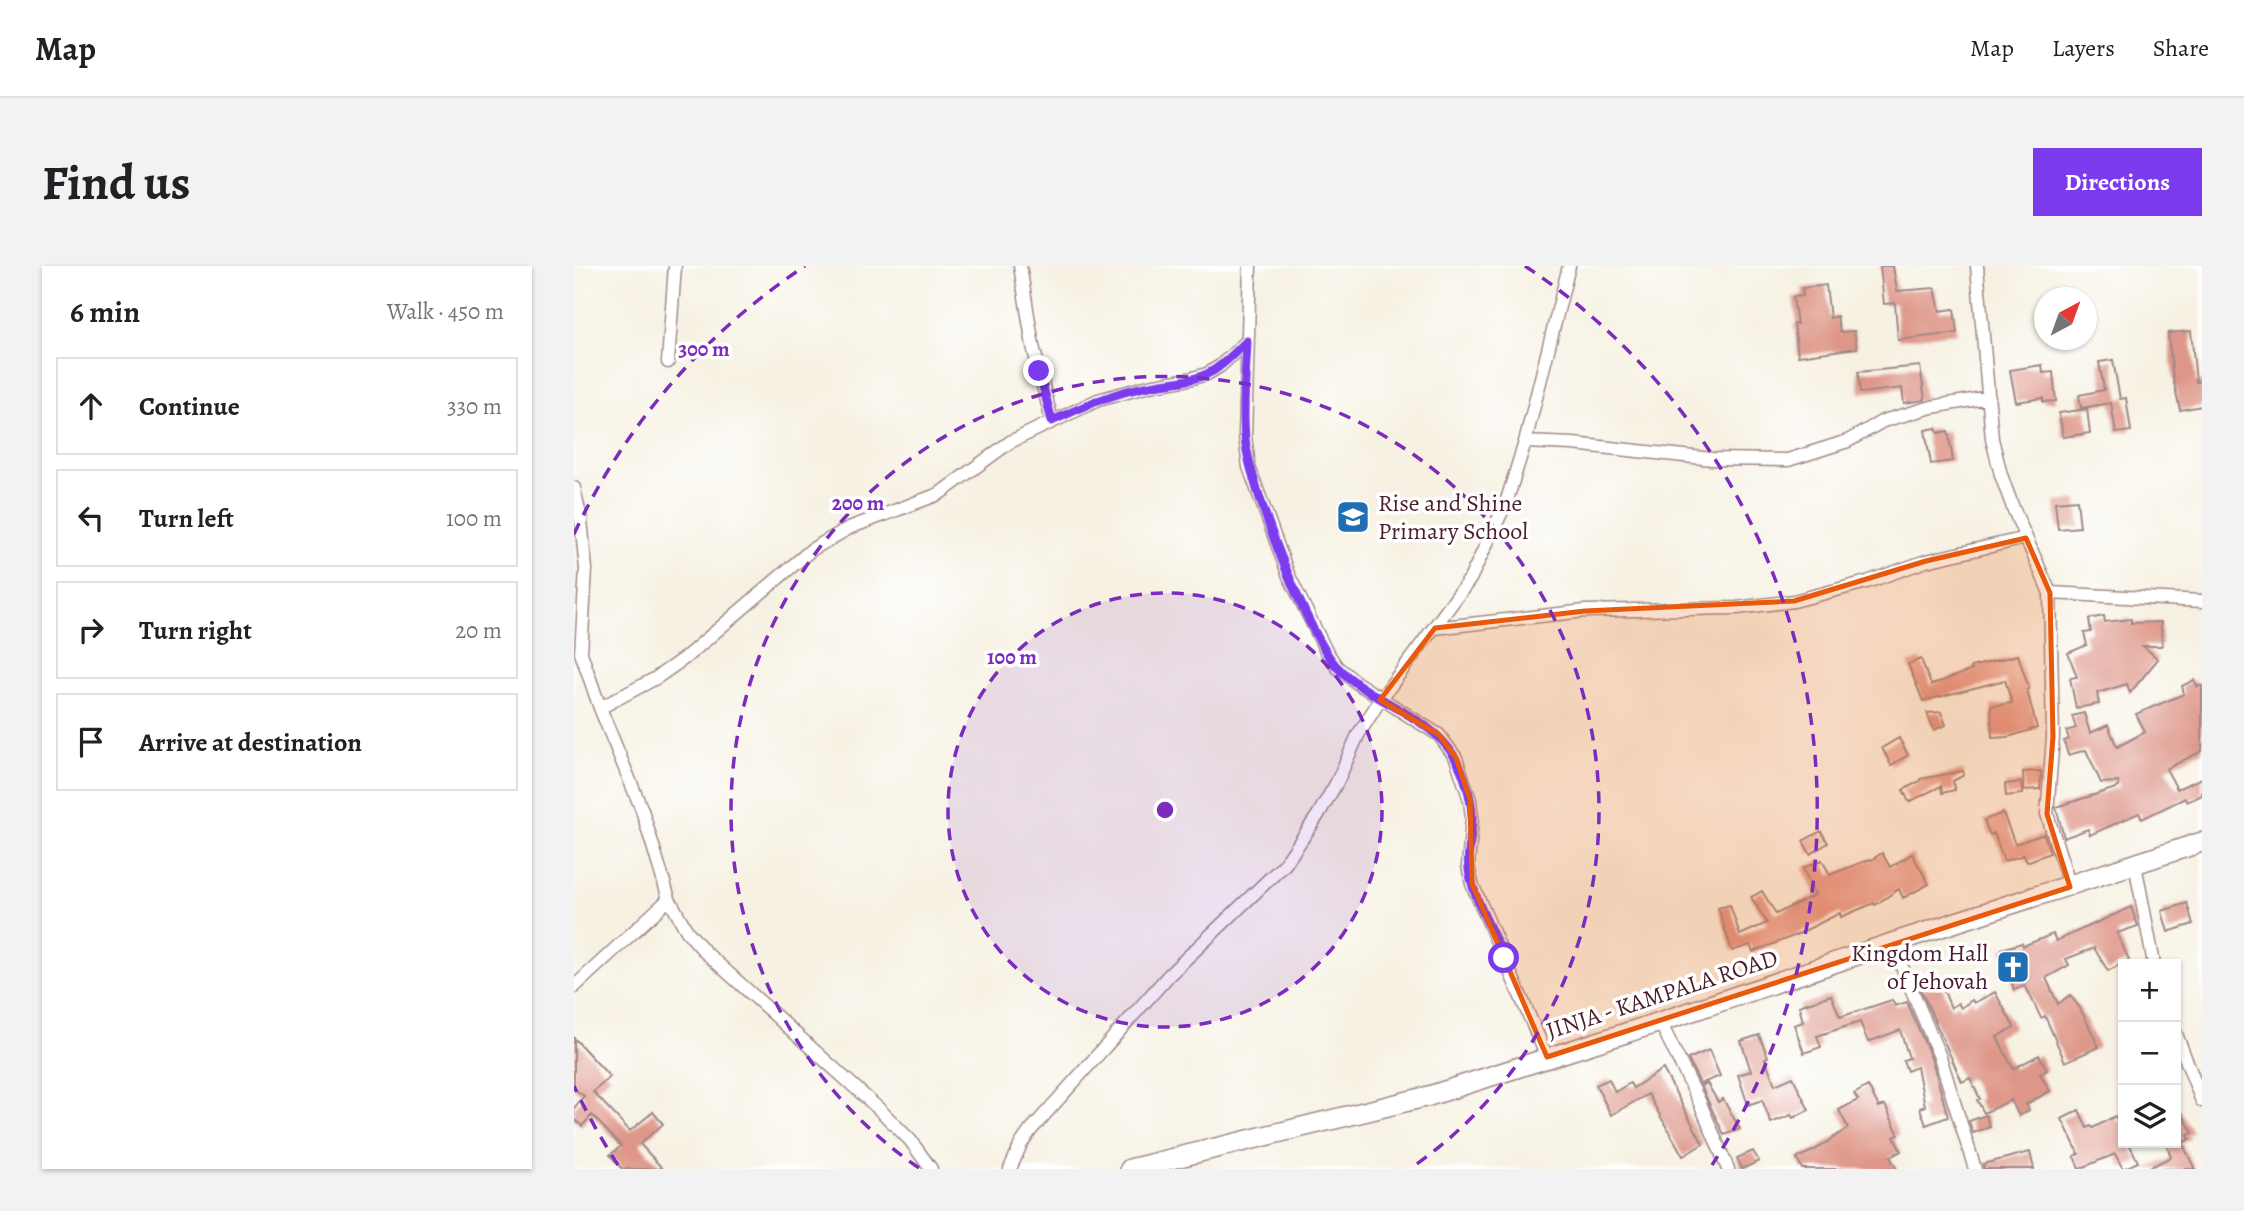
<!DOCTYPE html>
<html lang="en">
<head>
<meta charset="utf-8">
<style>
  :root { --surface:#fff; --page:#f2f2f2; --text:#202124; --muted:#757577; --line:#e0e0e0; --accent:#7c3aed }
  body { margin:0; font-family:Alegreya,serif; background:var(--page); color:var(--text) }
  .controls { position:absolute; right:21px; bottom:21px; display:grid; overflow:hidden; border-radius:0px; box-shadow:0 2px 5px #0004 }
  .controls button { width:63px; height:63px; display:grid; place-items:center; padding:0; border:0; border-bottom:2px solid var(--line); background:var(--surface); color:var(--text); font:35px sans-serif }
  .compass { position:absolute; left:1460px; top:21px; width:63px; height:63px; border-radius:50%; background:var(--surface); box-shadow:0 2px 5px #0004; rotate:41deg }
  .stop { position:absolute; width:21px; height:21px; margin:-16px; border:5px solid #7c3aed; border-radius:50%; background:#fff }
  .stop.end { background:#7c3aed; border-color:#fff; box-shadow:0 2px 7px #0008 }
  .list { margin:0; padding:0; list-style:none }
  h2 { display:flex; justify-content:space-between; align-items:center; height:91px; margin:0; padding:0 28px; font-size:30px }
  h2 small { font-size:23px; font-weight:400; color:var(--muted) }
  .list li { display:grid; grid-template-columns:46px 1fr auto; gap:21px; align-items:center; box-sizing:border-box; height:98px; margin:0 14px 14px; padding:0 14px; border:2px solid var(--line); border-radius:0px }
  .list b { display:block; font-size:26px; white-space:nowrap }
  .list em { font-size:23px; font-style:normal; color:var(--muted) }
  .icon { flex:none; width:38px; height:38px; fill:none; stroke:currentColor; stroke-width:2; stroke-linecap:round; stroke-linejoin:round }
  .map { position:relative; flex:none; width:1628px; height:903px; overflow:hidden; border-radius:0px }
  header { display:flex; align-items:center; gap:42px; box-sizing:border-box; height:98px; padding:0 35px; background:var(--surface); border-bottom:2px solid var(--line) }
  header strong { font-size:33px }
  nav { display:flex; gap:38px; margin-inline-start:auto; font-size:24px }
  .intro { display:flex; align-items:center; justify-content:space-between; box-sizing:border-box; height:168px; padding:0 42px }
  h1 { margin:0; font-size:49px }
  .button { padding:18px 32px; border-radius:0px; background:var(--accent); color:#fff; font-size:24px; font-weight:700 }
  main { display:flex; gap:42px; padding:0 42px }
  aside { flex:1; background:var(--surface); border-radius:0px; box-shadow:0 2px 5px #0004 }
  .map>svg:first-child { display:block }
  .building { fill:#de9688 }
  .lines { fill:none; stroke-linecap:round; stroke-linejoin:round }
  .minor-casing { stroke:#a08886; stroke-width:15 }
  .trunk-casing { stroke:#a08886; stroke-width:22 }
  .minor { stroke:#fff; stroke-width:12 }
  .trunk { stroke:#fff; stroke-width:19 }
  .route { stroke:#7c3aed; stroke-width:9 }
  .marked { fill:#e8590c; fill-opacity:0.2; stroke:#e8590c; stroke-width:5; stroke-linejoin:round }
  .ring { fill:none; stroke:#7b2cbf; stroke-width:3.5; stroke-dasharray:12 9 }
  .labels { text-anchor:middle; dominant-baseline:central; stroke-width:7; stroke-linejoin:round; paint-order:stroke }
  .poi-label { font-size:24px; fill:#4a1f2b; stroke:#fff; text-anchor:start }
  .street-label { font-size:24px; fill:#4a1f2b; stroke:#fff }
  .centre { fill:#7b2cbf; stroke:#fff; stroke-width:3.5 }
  .ring-label { font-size:21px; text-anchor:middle; font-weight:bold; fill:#7b2cbf; stroke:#fff; stroke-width:7; stroke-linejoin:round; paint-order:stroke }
</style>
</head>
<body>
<header>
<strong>Map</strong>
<nav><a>Map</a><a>Layers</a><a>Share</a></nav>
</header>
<div class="intro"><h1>Find us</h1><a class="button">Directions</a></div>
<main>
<aside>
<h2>6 min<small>Walk · 450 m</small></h2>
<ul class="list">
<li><svg class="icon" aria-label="ahead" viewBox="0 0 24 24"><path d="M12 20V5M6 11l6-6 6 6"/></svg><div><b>Continue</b></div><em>330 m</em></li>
<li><svg class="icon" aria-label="left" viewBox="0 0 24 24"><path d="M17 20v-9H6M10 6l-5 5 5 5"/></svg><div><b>Turn left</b></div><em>100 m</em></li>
<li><svg class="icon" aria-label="right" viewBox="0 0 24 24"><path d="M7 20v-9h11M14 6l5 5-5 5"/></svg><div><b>Turn right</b></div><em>20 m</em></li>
<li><svg class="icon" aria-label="arrive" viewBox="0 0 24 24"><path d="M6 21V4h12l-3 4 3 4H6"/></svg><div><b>Arrive at destination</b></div></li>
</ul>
</aside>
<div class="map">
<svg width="1628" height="903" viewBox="0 0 1628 903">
  <rect width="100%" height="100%" fill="#fff"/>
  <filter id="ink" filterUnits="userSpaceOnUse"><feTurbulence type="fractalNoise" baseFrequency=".0143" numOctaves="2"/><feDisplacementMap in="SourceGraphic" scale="14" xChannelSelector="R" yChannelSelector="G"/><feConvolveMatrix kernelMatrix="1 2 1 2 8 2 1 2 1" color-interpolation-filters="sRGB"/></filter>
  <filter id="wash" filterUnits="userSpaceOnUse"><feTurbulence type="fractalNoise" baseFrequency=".00686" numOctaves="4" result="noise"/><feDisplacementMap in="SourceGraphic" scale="28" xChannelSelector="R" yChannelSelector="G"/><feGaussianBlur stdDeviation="1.57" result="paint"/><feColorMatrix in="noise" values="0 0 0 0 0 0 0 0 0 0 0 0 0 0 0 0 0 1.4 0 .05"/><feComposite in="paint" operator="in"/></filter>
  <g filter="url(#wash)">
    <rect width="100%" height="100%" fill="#f6f1e2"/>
    <g id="blocks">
      <!-- building -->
      <path class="building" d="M1306 0H1319L1323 25 1361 22 1366 45 1380 43 1383 67 1324 74 1321 37 1310 38Z
        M1252 19 1256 52 1263 50 1266 66 1280 65 1283 82 1224 90 1220 58H1223L1219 31 1229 30 1228 22Z
        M1617 65 1622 116 1628 115V140L1606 144 1599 112 1594 67Z
        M1539 94 1546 133 1552 132 1557 165 1542 167 1537 137 1507 142 1505 129 1530 124 1525 96Z
        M1468 99 1469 107 1479 106 1482 135 1469 136V132L1442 136 1436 104Z
        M1346 100 1351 134 1330 137 1328 122 1286 127 1284 106Z
        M1513 143 1516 167 1489 171 1485 147Z
        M1362 162 1364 167 1374 165 1379 195 1357 198 1351 164Z
        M1503 234 1506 261 1484 263 1481 236Z
        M1530 350 1531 356 1557 353V357L1587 356 1588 380H1569L1584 393 1556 427 1553 418 1523 427 1525 438 1502 442 1496 412 1503 411 1494 387 1513 379 1510 367 1517 366 1515 353Z
        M1444 389 1455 423 1453 424 1463 462 1434 471 1418 472 1417 440 1438 437 1431 414 1349 435 1334 398 1347 393 1357 419 1398 404 1397 401Z
        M1620 414 1624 421 1628 419V485L1592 503 1603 523 1628 512V529L1613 536 1611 532 1568 553 1565 547 1516 569 1514 563 1490 572 1482 541 1545 521 1544 516 1527 517 1512 484 1494 489 1490 475 1495 473 1492 465 1502 462 1498 450 1510 447 1516 467 1534 459 1543 481 1571 466 1562 448 1610 428 1608 420Z
        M1367 446 1372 459 1360 464 1353 447Z
        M1325 472 1334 489 1317 499 1308 482Z
        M1389 505 1390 509 1379 515 1381 524 1368 527 1367 520 1335 536 1329 524 1346 515V513Z
        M1467 505 1466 523 1450 524 1449 506Z
        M1447 516 1449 528 1432 530 1431 518Z
        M1429 547 1441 578 1470 568 1476 587 1453 596 1450 589 1430 595 1420 567 1416 569 1410 554Z
        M1247 565 1254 577 1236 588 1229 575Z
        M1308 587 1316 601 1338 588 1355 618 1329 632 1325 623 1301 639 1300 637 1267 651 1266 647 1222 669 1179 686 1176 679 1158 685 1144 642 1156 639 1166 669 1193 657 1177 631 1188 625 1202 648 1241 629 1229 602 1248 594 1256 609 1296 593 1297 594Z
        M1613 637 1619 658 1594 666 1588 645Z
        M1557 641 1564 660 1543 667 1555 694 1534 705 1520 682 1492 693 1495 699 1472 712 1484 738 1496 729 1506 742 1525 781 1491 796 1471 750 1467 752 1453 723 1450 720 1440 724 1428 683 1448 677 1449 680 1479 668 1482 675Z
        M1366 716 1377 742 1384 737 1387 742 1398 734 1400 737 1421 726 1440 761 1423 771 1439 803 1465 789 1473 804 1466 808 1476 825 1452 838 1455 844 1445 850 1437 834 1410 847 1403 834 1406 833 1396 812 1388 816 1347 724Z
        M1257 729 1266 751 1318 734 1321 740 1333 736 1358 794 1374 851 1352 859 1346 842 1351 840 1343 801 1333 805 1329 794 1335 792 1326 764 1294 776 1286 756 1243 770 1247 781 1230 787 1220 759 1229 756 1225 740Z
        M1185 769 1194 791 1191 792 1201 819 1219 811 1235 844 1219 852 1217 849 1197 857 1188 834 1174 839 1164 809 1177 805 1167 775Z
        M0 772 36 811 19 826 56 865 79 846 89 858 66 878 89 903H48L36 889 47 880 18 849 8 860 0 853V842L10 830 0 823Z
        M1135 784 1146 810 1126 818 1114 793Z
        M1089 803 1129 878 1109 890 1074 828 1037 849 1022 819 1035 813 1041 826 1056 817 1059 822Z
        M1133 817 1144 836 1149 833 1166 863 1150 869 1127 820Z
        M1294 820 1305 841 1311 839 1325 869 1320 871 1327 885 1316 891 1323 903H1228L1223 892 1241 884 1274 862 1265 844 1284 834 1280 828Z
        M1602 837 1619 867 1614 869 1616 873 1608 877 1621 903H1572L1597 891 1592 877H1602Z
        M1505 844 1513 862 1517 860 1519 862 1541 850 1545 857 1549 855V877H1555L1564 896 1549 903 1541 888 1505 903 1500 890 1505 888 1488 853Z
        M1412 849 1416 861 1399 867 1395 855Z
        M1179 885 1185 895 1168 903 1163 892Z
        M1456 886 1460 903H1410L1409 898Z"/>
    </g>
  </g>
  <g filter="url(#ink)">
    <use href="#blocks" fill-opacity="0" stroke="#a08886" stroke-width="2"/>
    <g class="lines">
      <defs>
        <path id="minor" d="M446 0 459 80 478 155
          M676 0 671 170 675 201 714 308 752 385 763 401 783 417 865 469 882 492 896 534 898 552 894 600 898 618 973 791
          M1403 0 1418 173 1427 209 1439 242 1476 327 1479 471 1473 548 1496 621
          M94 96 101 0
          M951 176 999 178 1138 193 1214 194 1274 175 1309 155 1358 141 1415 131
          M0 222 7 254 12 303 7 387 26 442 68 544 95 633 113 665 131 686 306 844 336 874 357 903
          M1476 327 1628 335
          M861 362 1011 345 1163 342 1220 335 1293 316 1352 295 1452 272
          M26 442 82 412 112 391 237 284 275 262 365 228 436 176 524 134 575 120 615 113 633 108 646 100 673 75
          M1561 598 1580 698
          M1318 677 1366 791 1401 903
          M0 721 95 633
          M1086 756 1126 837 1154 903
          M1602 768 1628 835
          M436 903 447 878 456 865 595 709 711 598 744 549 763 516 784 469 806 434 896 313 932 237 951 176 995 0"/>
        <path id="trunk" d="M556 903 855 830 1086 756 1318 677 1628 576"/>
      </defs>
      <!-- minor casing -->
      <use href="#minor" class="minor-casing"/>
      <!-- trunk casing -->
      <use href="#trunk" class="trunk-casing"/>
      <!-- minor -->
      <use href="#minor" class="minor"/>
      <!-- trunk -->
      <use href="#trunk" class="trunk"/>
    </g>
  </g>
  <g class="lines" filter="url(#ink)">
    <!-- route -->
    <path class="route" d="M465 105 478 155C510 140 541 126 576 120 595 116 617 116 635 107 649 100 661 86 673 75 672 106 668 139 671 171 674 216 733 368 763 401 797 436 854 448 880 490 890 506 898 533 898 551 899 569 892 586 895 604 900 634 918 664 930 692"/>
  </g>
  <!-- marked area -->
  <path class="marked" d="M1452 272 1476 327 1479 471 1473 548 1496 621 973 791 898 618 896 534 882 492 865 469 806 434 861 362 1011 345 1220 335 1352 295Z"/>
  <!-- distance rings -->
  <circle cx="591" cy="544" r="217" fill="#7b2cbf" fill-opacity=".12"/>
  <g class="ring">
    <circle cx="591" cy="544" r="217"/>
    <path d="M345 902A434 434 0 1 1 837 902"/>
    <path d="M44 899A652 652 0 0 1 0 820M0 268A652 652 0 0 1 231 0M951 0A652 652 0 0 1 1138 899"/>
  </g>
  <!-- icons -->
  <defs>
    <symbol id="school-square" viewBox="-11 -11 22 22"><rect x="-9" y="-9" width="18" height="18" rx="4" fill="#1f6fb2" stroke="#fff"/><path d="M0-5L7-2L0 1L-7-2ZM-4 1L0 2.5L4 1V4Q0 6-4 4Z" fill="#fff"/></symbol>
    <symbol id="church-square" viewBox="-11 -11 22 22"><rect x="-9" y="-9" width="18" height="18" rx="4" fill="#1f6fb2" stroke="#fff"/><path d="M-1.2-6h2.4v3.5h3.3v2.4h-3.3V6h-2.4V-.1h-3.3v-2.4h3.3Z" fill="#fff"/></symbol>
  </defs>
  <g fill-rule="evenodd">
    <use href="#school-square" x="760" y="232" width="38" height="38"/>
    <use href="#church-square" x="1420" y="682" width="38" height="38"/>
  </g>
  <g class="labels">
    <!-- poi labels -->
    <g class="poi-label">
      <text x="804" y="237">Rise and Shine<tspan x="804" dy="28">Primary School</tspan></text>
      <text x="1414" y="687" text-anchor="end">Kingdom Hall<tspan x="1414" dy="28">of Jehovah</tspan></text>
    </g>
    <!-- street labels -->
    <g class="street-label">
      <text transform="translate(1088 728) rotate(-18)">JINJA - KAMPALA ROAD</text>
    </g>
  </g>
  <circle cx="591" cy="544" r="10" class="centre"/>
  <g class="ring-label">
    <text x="130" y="90">300 m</text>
    <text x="284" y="244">200 m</text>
    <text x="438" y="398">100 m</text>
  </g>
</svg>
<div class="controls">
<button>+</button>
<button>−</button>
<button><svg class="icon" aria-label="layers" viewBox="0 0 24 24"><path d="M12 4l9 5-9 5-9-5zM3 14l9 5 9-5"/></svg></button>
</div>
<svg class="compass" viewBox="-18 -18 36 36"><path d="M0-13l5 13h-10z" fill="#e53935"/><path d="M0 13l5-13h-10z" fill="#757577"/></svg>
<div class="stop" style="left:930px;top:692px"></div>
<div class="stop end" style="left:465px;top:105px"></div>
</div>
</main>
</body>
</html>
